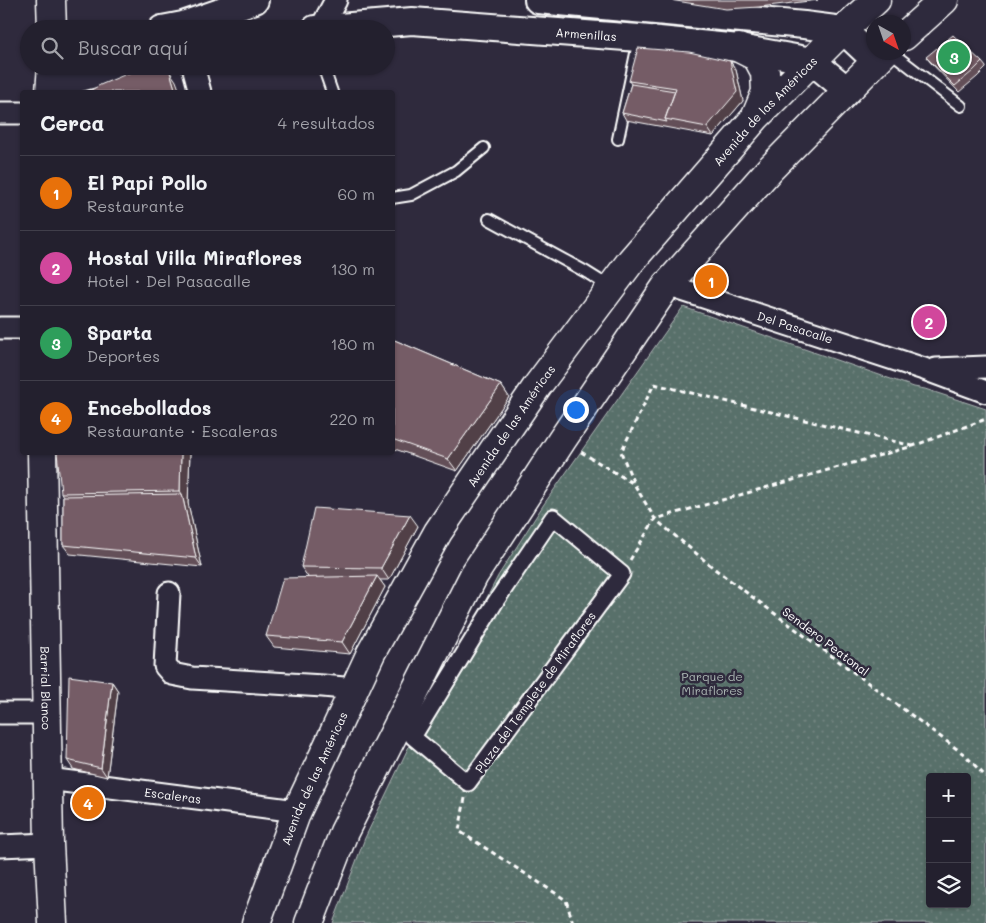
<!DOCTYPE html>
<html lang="es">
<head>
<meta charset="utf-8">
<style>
  :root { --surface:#23202e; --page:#2f2d3a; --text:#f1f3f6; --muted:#a3a3aa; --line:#403e4a; --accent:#d93025 }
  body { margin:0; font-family:Mali,sans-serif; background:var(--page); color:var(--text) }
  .controls { position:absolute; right:15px; bottom:15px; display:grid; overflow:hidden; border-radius:5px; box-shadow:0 1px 4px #0004 }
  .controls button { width:45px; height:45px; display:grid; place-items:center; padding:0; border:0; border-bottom:1px solid var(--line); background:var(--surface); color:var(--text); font:25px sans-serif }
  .compass { position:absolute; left:866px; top:15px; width:45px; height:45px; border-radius:50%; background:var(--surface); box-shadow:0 1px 4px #0004; rotate:140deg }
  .you { position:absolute; left:575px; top:409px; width:18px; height:18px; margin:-12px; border:4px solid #fff; border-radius:50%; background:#1a73e8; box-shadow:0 0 0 8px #1a73e833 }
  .badge { display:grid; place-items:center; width:32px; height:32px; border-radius:50%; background:var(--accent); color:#fff; font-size:16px; font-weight:700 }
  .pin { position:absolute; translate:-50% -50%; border:2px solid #fff; box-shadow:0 1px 5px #0006 }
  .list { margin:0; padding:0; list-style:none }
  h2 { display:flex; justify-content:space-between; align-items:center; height:65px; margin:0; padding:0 20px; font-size:21px }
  h2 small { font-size:16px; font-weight:400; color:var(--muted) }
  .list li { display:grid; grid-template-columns:32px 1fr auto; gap:15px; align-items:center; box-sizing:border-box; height:75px; padding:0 20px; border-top:1px solid var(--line) }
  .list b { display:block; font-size:19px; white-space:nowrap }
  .list p { margin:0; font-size:16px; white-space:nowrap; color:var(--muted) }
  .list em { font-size:16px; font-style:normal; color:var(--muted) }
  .icon { flex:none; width:28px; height:28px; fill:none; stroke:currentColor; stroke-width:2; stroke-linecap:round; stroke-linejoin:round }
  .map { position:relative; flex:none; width:986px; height:923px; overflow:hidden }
  .search { position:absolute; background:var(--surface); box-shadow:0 1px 4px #0004; left:20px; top:20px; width:375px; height:55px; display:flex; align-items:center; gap:12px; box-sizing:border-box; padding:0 18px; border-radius:28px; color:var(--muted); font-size:19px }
  .panel { position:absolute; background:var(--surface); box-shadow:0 1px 4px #0004; left:20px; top:90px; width:375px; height:365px; border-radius:5px }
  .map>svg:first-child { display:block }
  .grass { fill:url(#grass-dots); stroke:#acb7b4; fill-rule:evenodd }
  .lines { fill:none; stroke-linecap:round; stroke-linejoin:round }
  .service-casing { stroke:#fff; stroke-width:14 }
  .pedestrian-casing { stroke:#fff; stroke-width:19 }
  .minor-casing { stroke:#fff; stroke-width:25 }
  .tertiary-casing { stroke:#fff; stroke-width:30 }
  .secondary-casing { stroke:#fff; stroke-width:31 }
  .primary-casing { stroke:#fff; stroke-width:31 }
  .path { stroke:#fff; stroke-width:3; stroke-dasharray:5 4; stroke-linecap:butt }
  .service { stroke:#2f2a3d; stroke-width:10 }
  .pedestrian { stroke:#2f2a3d; stroke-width:15 }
  .minor { stroke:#2f2a3d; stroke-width:21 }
  .tertiary { stroke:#2f2a3d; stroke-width:26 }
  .secondary { stroke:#2f2a3d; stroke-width:28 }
  .primary { stroke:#2f2a3d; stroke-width:28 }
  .wall { fill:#644f58; stroke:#fff }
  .shaded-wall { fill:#514047; stroke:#fff }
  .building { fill:#745c66; stroke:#fff }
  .labels { text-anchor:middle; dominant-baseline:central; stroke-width:5; stroke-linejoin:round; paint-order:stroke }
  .street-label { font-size:12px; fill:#fff; stroke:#2f2a3d }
  .park-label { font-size:12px; fill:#acb7b4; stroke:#2f2a3d }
</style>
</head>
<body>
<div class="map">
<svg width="986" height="923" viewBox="0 0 986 923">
  <defs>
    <pattern id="grass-dots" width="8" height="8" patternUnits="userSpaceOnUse" patternTransform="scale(1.25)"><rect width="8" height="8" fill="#596f6a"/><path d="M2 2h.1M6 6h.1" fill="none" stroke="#728580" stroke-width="1.8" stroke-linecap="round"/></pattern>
  </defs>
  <rect width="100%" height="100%" fill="#2f2a3d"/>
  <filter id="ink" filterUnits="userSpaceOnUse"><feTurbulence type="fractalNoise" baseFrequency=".02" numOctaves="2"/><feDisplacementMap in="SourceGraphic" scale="10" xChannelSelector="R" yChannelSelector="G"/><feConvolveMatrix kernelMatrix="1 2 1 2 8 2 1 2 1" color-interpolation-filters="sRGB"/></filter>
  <g filter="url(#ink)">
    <!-- grass -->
    <path class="grass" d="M683 307 914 387 925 389 986 409V923H333L365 838 413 738 465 641 498 576 544 504ZM930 777H967V904H930Z"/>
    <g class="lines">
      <defs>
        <path id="service" d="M891 52 961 106
          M323 66 332 92
          M618 139 639 39
          M392 198 411 195 456 171 484 148
          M489 219 586 272 610 287"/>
        <path id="pedestrian" d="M553 517 622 574 468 783 413 737 496 601Z"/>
        <g id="minor">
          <path d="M321 28 336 0"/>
          <path d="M193 66 200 92"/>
          <path d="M0 113H22"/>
          <path id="s1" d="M667 285 924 369 986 392"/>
          <path d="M0 328H22"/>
          <path d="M936 369 986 367"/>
          <path d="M169 593 165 666 172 674 192 678 323 686 354 689"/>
          <path d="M0 713H47"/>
          <path id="s2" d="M48 779 297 811"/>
          <path d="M0 846 49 844"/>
        </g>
        <g id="tertiary">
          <path d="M538 0 804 25 843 30 876 61"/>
          <path d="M162 29 183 25 255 0"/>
          <path id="s3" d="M315 29 412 21 639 38 739 48 812 61 847 90"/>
          <path d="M51 86 91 75 135 66"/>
        </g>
        <g id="secondary">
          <path d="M51 0 52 29"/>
          <path d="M50 92 52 66"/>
          <path id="s4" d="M42 452 49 844 53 923"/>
        </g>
        <g id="primary">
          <path d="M904 36 944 0"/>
          <path d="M739 48 757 57 765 72 766 92 756 116"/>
          <path id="s5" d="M256 923 297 811 320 763 371 653 438 532 538 385 631 261 756 117 843 30 876 0"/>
          <path d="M309 923 344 832 474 575 562 440 667 285 770 169 885 52"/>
        </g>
      </defs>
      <!-- service casing -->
      <use href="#service" class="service-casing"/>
      <!-- pedestrian casing -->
      <use href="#pedestrian" class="pedestrian-casing"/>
      <!-- minor casing -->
      <use href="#minor" class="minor-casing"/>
      <!-- tertiary casing -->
      <use href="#tertiary" class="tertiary-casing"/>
      <!-- secondary casing -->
      <use href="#secondary" class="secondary-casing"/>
      <!-- primary casing -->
      <use href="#primary" class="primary-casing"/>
      <!-- path -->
      <path class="path" d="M913 446 654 384 621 452 634 484 655 519 913 446 986 419
        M581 452 634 484
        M630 560 655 519 716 570 965 755 986 777
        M465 798 459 831 566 900 573 923"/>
      <!-- service -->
      <use href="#service" class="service"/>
      <!-- pedestrian -->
      <use href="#pedestrian" class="pedestrian"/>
      <!-- minor -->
      <use href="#minor" class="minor"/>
      <!-- tertiary -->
      <use href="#tertiary" class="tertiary"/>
      <!-- secondary -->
      <use href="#secondary" class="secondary"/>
      <!-- primary -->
      <use href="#primary" class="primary"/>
    </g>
    <!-- wall -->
    <path class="wall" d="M670 0H818L759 7 726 9Z
      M926 57 982 62 986 67V68L977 77 959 92 931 63Z
      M730 61 736 70 743 101 713 136 626 120 622 113 631 84 629 81Z
      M392 339 501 385 509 397 457 471 392 448Z
      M190 452 188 503 202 567 70 554 63 545V496L61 493Z
      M418 526 389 580H380L385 587 350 654 274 647 266 636 308 577 301 567Z
      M112 682 118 691 107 777 73 769 67 760Z"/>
    <!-- shaded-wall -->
    <path class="shaded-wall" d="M730 61 736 70 743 101 713 136 707 127Z
      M170 72 176 81 180 92H176Z
      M501 385 509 397 457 471 448 459Z
      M181 452H190L188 503 202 567 196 558 182 494 180 491Z
      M410 515 418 526 389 580 381 568Z
      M377 576 385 587 350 654 342 642Z
      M112 682 118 691 107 777 101 768Z"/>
    <!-- building -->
    <path class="building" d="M953 35 982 62 973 71 955 86 926 57Z
      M638 48 689 52 730 61 737 92 707 127 665 119 676 88 629 81Z
      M146 66H159L170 72 176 92H88L100 85Z
      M631 84 675 91 665 119 667 122 622 113Z
      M392 339 501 385 448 459 392 439Z
      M57 452H181L180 491 61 493Z
      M182 494 196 558 63 545V496Z
      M314 508 410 515 381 568 301 567Z
      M377 576 342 642 266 636 283 578Z
      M69 676 112 682 101 768 67 760Z"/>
  </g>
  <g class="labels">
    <!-- street labels -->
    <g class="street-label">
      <text stroke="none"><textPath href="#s3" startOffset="272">Armenillas</textPath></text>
      <text stroke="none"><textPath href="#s5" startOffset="966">Avenida de las Américas</textPath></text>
      <text stroke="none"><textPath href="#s1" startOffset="135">Del Pasacalle</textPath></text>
      <text stroke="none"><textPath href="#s5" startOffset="561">Avenida de las Américas</textPath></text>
      <text transform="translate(826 641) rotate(37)">Sendero Peatonal</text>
      <text stroke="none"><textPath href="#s4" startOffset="236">Barrial Blanco</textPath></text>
      <text transform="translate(535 692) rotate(-54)">Plaza del Templete de Miraflores</text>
      <text stroke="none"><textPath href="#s5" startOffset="156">Avenida de las Américas</textPath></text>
      <text stroke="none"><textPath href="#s2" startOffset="126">Escaleras</textPath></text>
    </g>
    <!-- park labels -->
    <g class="park-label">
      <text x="712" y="676">Parque de<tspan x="712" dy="14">Miraflores</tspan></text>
    </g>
  </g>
</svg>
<div class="controls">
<button>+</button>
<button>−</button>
<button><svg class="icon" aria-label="layers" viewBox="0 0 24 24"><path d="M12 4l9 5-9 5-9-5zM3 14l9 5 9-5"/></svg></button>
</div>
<svg class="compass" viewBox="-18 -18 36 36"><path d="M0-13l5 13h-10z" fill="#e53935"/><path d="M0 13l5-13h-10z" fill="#a3a3aa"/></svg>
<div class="you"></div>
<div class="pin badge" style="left:711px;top:281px;background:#e8710a">1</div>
<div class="pin badge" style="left:929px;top:322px;background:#d1479c">2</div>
<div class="pin badge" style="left:954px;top:57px;background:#2e9e5b">3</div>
<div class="pin badge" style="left:88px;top:803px;background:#e8710a">4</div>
<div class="search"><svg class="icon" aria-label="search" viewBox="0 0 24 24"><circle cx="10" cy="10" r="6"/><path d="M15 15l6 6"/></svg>Buscar aquí</div>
<section class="panel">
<h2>Cerca<small>4 resultados</small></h2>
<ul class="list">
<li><span class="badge" style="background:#e8710a">1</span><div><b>El Papi Pollo</b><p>Restaurante</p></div><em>60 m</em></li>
<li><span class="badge" style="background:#d1479c">2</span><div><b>Hostal Villa Miraflores</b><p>Hotel · Del Pasacalle</p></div><em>130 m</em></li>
<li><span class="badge" style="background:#2e9e5b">3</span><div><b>Sparta</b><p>Deportes</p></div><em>180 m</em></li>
<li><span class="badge" style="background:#e8710a">4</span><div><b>Encebollados</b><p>Restaurante · Escaleras</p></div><em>220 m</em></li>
</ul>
</section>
</div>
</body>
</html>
